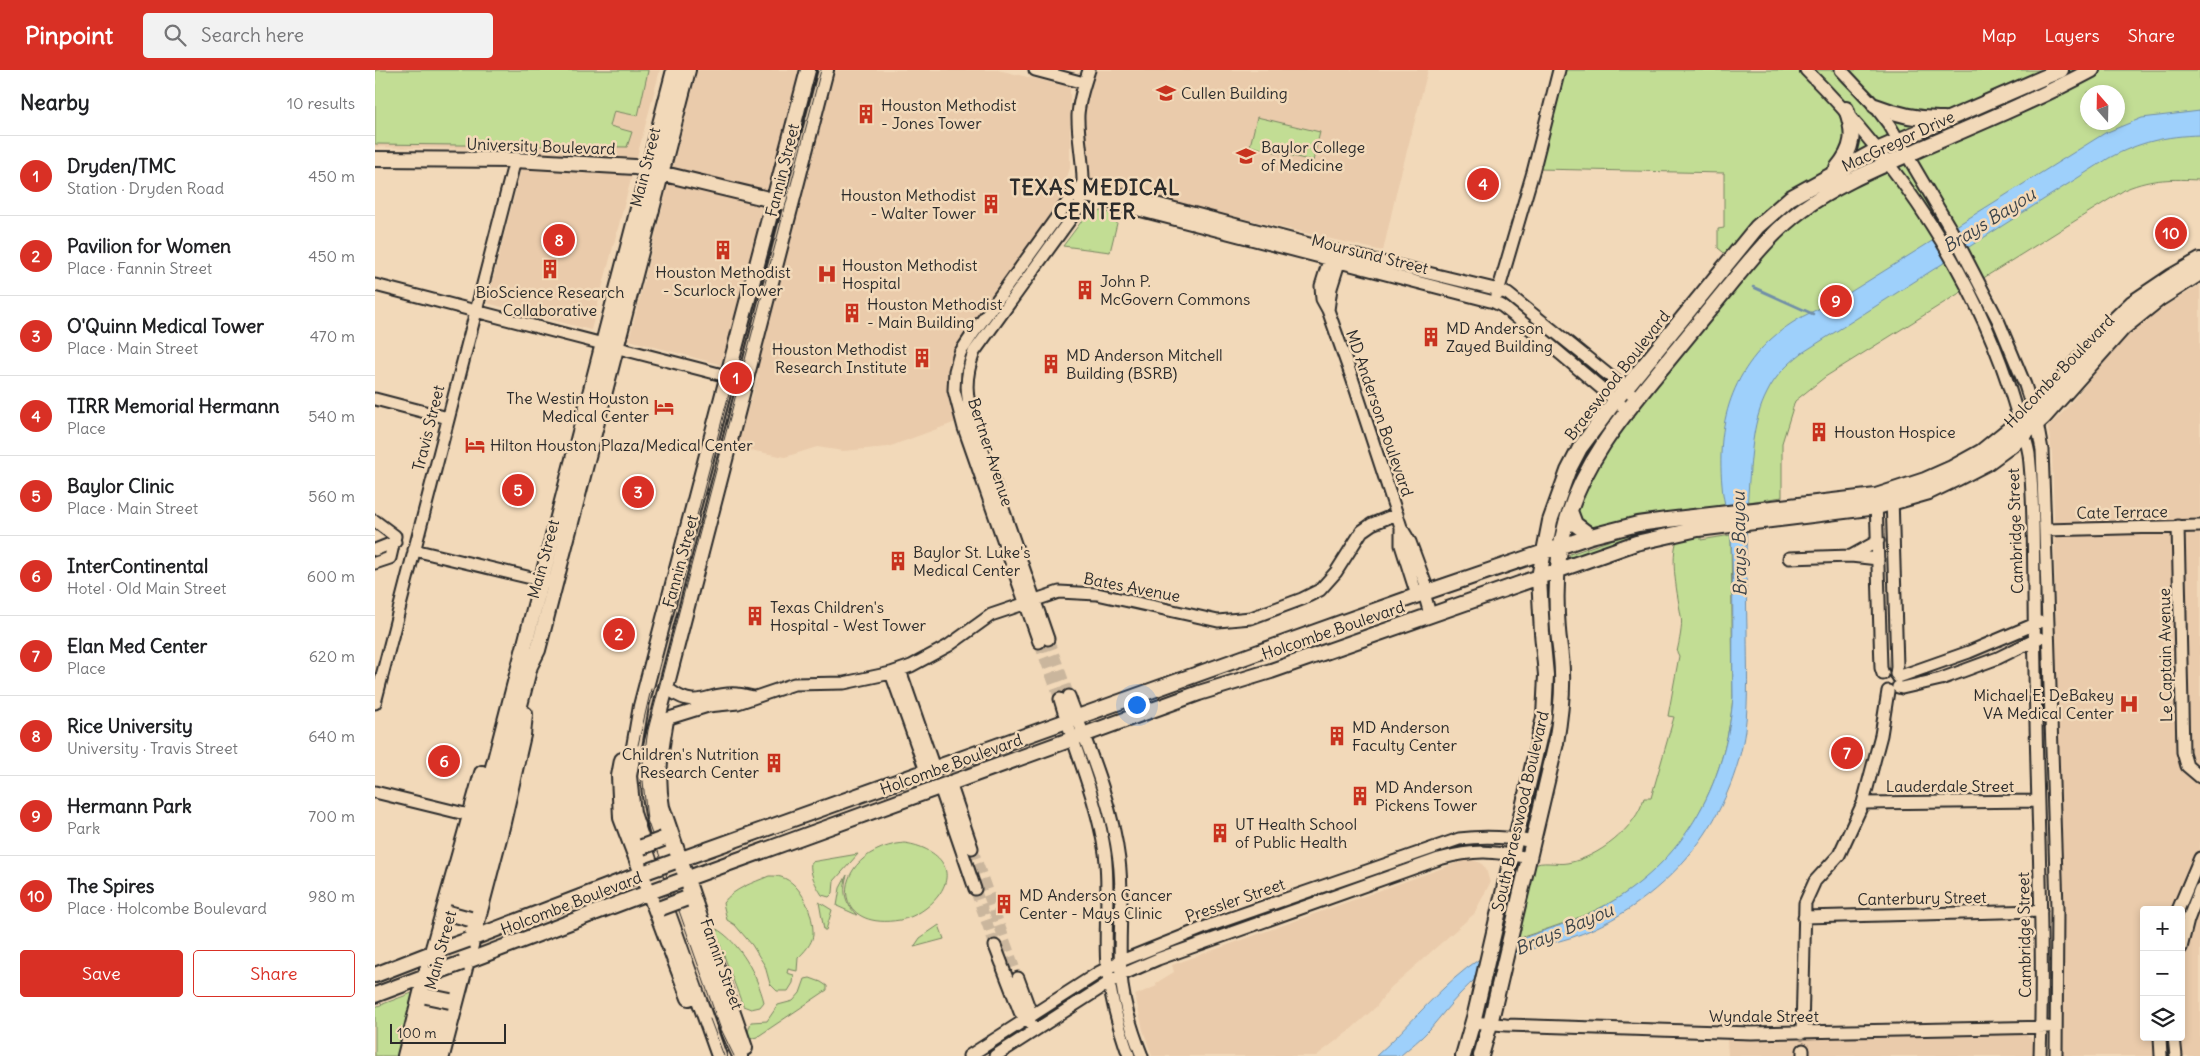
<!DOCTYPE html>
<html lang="en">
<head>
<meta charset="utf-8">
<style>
  :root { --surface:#fff; --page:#f2f2f2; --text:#202124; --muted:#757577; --line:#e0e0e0; --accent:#d93025 }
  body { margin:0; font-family:Delius,sans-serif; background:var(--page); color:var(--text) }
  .controls { position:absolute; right:15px; bottom:15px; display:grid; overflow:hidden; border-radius:5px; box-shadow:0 2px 8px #0003 }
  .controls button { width:45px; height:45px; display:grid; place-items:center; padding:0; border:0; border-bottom:1px solid var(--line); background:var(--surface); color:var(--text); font:25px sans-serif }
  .compass { position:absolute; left:1705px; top:15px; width:45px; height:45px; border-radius:50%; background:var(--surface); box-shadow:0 2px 8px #0003; rotate:340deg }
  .scale { position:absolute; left:15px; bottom:12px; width:116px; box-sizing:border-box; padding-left:5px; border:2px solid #2b2b2b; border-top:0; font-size:14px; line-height:18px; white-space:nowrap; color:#2b2b2b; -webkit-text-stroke:4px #f2d9b9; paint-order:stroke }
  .you { position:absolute; left:761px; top:634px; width:18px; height:18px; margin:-12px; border:4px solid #fff; border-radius:50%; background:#1a73e8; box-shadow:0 0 0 8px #1a73e833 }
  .badge { display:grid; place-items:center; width:32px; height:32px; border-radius:50%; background:var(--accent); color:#fff; font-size:16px; font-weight:700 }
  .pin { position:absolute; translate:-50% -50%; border:2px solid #fff; box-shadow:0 1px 5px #0006 }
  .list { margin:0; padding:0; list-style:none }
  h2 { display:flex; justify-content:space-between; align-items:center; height:65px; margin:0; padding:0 20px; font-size:21px }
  h2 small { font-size:16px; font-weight:400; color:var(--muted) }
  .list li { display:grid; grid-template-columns:32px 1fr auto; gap:15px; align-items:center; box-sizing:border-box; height:80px; padding:0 20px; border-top:1px solid var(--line) }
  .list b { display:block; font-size:19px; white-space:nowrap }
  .list p { margin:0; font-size:16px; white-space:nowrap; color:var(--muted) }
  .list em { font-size:16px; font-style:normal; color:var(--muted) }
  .actions { display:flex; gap:10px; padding:15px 20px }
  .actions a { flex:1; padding:11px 0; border:1px solid var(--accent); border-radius:5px; text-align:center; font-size:18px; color:var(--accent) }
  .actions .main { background:var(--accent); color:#fff }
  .icon { flex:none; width:28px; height:28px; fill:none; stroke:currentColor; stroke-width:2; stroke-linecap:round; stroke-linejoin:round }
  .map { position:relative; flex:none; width:1825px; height:986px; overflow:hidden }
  header { display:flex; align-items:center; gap:30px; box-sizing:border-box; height:70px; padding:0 25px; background:var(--accent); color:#fff }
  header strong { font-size:24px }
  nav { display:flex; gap:28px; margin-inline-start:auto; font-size:18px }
  .search { width:350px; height:45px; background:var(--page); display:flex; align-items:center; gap:12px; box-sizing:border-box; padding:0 18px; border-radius:5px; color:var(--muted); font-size:19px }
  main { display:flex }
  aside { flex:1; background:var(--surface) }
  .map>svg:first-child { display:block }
  .built { fill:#eacbab; fill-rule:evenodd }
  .green { fill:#c2dd94; stroke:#768460; fill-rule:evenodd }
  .water { fill:#9ed0fb; stroke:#708ea8 }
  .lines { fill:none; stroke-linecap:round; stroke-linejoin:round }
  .stream { stroke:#708ea8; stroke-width:2.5 }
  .minor-tunnel { stroke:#cab69d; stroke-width:11; stroke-dasharray:11 5.5; stroke-linecap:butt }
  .minor-casing { stroke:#2b2b2b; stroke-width:15 }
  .major-casing { stroke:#2b2b2b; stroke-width:18 }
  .minor { stroke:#f2d9b9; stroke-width:11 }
  .major { stroke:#f2d9b9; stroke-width:14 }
  .tram { stroke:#2b2b2b; stroke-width:1 }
  .major-bridge-casing { stroke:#2b2b2b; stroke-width:18; stroke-linecap:butt }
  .major-bridge { stroke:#f2d9b9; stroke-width:14 }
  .labels { text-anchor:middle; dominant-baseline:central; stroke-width:5; stroke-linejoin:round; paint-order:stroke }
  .poi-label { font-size:16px; fill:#2b2b2b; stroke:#f2d9b9; text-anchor:start }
  .street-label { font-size:16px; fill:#2b2b2b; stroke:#f2d9b9 }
  .water-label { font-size:18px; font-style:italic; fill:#3c444a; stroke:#f2d9b9 }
  .district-label { font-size:21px; font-weight:bold; letter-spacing:1px; fill:#2b2b2b; stroke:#f2d9b9 }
</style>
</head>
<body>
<header>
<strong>Pinpoint</strong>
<div class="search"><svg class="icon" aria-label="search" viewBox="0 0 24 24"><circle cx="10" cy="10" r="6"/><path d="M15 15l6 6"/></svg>Search here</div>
<nav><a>Map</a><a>Layers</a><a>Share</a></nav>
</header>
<main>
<aside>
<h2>Nearby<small>10 results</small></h2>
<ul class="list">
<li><span class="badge">1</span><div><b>Dryden/TMC</b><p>Station · Dryden Road</p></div><em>450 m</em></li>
<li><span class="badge">2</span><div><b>Pavilion for Women</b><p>Place · Fannin Street</p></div><em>450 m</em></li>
<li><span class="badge">3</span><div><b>O'Quinn Medical Tower</b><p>Place · Main Street</p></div><em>470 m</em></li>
<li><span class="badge">4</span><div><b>TIRR Memorial Hermann</b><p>Place</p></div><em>540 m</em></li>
<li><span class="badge">5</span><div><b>Baylor Clinic</b><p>Place · Main Street</p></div><em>560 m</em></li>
<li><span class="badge">6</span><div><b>InterContinental</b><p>Hotel · Old Main Street</p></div><em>600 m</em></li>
<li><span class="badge">7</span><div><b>Elan Med Center</b><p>Place</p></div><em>620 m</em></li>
<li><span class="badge">8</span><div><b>Rice University</b><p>University · Travis Street</p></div><em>640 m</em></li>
<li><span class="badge">9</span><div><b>Hermann Park</b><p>Park</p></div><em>700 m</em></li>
<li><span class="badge">10</span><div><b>The Spires</b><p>Place · Holcombe Boulevard</p></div><em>980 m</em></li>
</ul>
<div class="actions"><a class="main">Save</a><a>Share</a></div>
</aside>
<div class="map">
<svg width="1825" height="986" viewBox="0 0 1825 986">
  <rect width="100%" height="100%" fill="#f2d9b9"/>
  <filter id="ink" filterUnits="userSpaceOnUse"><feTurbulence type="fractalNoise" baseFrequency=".02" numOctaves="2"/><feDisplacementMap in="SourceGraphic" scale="10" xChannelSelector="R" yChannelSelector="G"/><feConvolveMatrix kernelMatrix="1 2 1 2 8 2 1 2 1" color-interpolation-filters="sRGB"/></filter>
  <g filter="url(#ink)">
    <!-- built -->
    <path class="built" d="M0 0H285L216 260 112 233 151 80 0 77Z
      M322 0H623L695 17V98L684 133 595 256 577 289 573 307 574 331 581 352 513 377 468 381 442 377 410 387 360 377 384 305 254 270Z
      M719 0H1053L1022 119 1008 181 713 112 708 38Z
      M1825 215V986H1688L1679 450 1677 383 1673 357 1690 340 1737 282 1758 261 1782 241ZM1769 840H1806V967H1769Z
      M1098 790 1106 793 1111 799 1115 813 1099 844 1014 919 1001 937 974 961 941 986H777L768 960 760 925 782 916 781 913 799 902 797 895 1087 791Z
      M1646 962 1660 970 1661 986H1353L1352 969Z"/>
    <!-- green -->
    <path class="green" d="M0 0H273V1L263 46 239 41 235 56 257 62 252 77 0 74Z
      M1190 0H1825V110C1797 109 1778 108 1751 119L1450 307 1420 331 1407 373V427L1266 448 1220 460 1211 459 1201 443 1209 420 1240 365 1373 202 1343 178V159L1349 158V103L1164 99ZM1712 22H1742V52H1712Z
      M882 47 945 62 938 91 875 76Z
      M727 141 744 145 735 182 688 176 712 144Z
      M1263 461 1265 466 1201 488 1194 486 1195 484Z
      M1356 465 1358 627C1351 714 1309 793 1231 835 1202 850 1172 859 1142 869L1153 828 1158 796C1166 790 1182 795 1192 793 1223 788 1261 758 1269 728H1276L1299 647 1293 646 1304 586 1302 582C1304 572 1308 556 1306 546 1303 527 1294 487 1303 468L1326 466V470Z
      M529 773C556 776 586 796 563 826 554 838 540 847 525 850 450 863 456 780 529 773Z
      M483 784 459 811 458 823 454 827 447 825C441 816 434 803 436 792Z
      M472 805C467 822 470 833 482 845L462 836 465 818Z
      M394 806C398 806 403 806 406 807 427 813 439 845 438 865 437 874 429 882 423 888L422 901 413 899 412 903 419 905 418 913 413 921H402L395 914 390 896 377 875 360 855 352 850 348 833C359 818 378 813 394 806Z
      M444 832 457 840 451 860H449Z
      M564 855 569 869 539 877 545 868Z
      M340 858C365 872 382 905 389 932L385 937 376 939 368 936 339 859Z
      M435 908 446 912 452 916V920L382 967 374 969 373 962 376 952 392 951 403 935 418 931 425 923 430 909Z
      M37 923 40 924 23 986H0V937Z"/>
    <!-- water -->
    <path class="water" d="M1825 41V65C1790 66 1765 72 1734 88L1427 283C1413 294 1400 306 1392 323 1378 350 1377 379 1374 410 1370 461 1371 511 1372 562 1372 595 1374 628 1370 660 1365 696 1350 734 1330 764 1299 810 1250 849 1198 867 1172 875 1146 880 1122 893 1095 909 1075 935 1055 959 1046 969 1035 977 1025 986H1001C1036 955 1066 914 1106 888 1138 868 1173 861 1207 847 1299 807 1350 725 1358 627 1357 574 1359 520 1356 467 1355 450 1348 433 1347 415 1341 349 1359 291 1417 253 1430 244 1446 238 1461 231L1730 63 1767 48Z"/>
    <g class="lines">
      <!-- stream -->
      <path class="stream" d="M1378 217 1438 244"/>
      <!-- minor-tunnel -->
      <path class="minor-tunnel" d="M673 569 694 626
        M664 572 685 629
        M597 778 643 908
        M600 819 620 876"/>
      <defs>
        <path id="minor" d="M660 0 709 13
          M1431 0C1523 92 1602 207 1639 333 1644 350 1651 366 1654 384 1659 428 1658 472 1659 516 1659 561 1660 607 1661 653 1663 764 1669 875 1665 986
          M1466 0 1500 36 1515 56 1579 165 1623 250 1650 315 1662 353 1667 380 1670 460 1682 838 1681 986
          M707 114 957 180 1124 220 1133 224 1262 328
          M698 123 1119 232 1127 236 1168 269 1252 340
          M956 184 946 216 947 229 953 240 977 308 1026 457 1035 472 1051 515 1049 523 1055 544
          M0 215 371 311
          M1122 225 1158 102 1184 0
          M953 240 956 218 966 186
          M0 329 73 348
          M1517 426 1522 597 1521 604
          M1501 429 1506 598 1508 604
          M0 451 20 466 15 488 0 493
          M1803 456 1808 682 1812 696 1825 707
          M1026 459V475L1040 519 1049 523
          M1670 460 1825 456
          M0 480 20 472
          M39 480 173 512
          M1476 486 1503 471
          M1414 488 1476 486 1503 489
          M673 569 598 352C591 325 589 309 599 282L704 137C714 110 702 74 703 45 704 29 709 15 714 0
          M664 572 589 358 579 320 580 301 585 283 599 262 702 119
          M525 600 559 698
          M516 603 551 701
          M1523 607 1594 582 1665 552
          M1523 617 1527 618 1566 609 1623 588 1664 568
          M296 621C323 641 334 621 362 624 367 624 372 626 378 627
          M694 626C714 680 737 733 744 790 749 828 743 867 746 905 748 932 757 961 767 986
          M685 629C700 681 722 729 730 783 735 821 729 859 732 897 735 927 744 958 754 986
          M0 633 140 90
          M291 649 333 636 363 633 419 614 469 613 516 603 536 596 573 576 616 545 684 522 722 524 843 551 876 548 927 529 945 520 961 502 987 461 997 454 1022 444
          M575 713 597 778
          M565 717 600 819
          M0 722 94 745
          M1488 733 1663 731
          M1803 840 1825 788
          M1429 847 1666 841
          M620 876 627 894
          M1806 878 1813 850 1825 819
          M628 898 645 942 656 954
          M643 908 654 938 653 949
          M1097 952 1131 955 1376 963 1673 957
          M1427 963 1430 833 1440 811 1464 785 1488 733 1506 665 1513 621
          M1785 967 1786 986
          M1799 967 1801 986
          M594 986 723 903 746 891 836 855 1084 769C1109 766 1134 767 1158 772
          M620 986 746 905 783 889 1064 789C1101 779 1117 781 1155 788
          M1428 986V980"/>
        <path id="major" d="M1500 36C1523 45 1544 50 1569 49
          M0 89 140 90 260 97 406 132
          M1462 98C1479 78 1480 63 1471 39
          M1195 441 1200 454 1216 466
          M291 650C286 680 281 706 287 737L370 978
          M247 690 244 706 246 748 314 928
          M298 792 1049 523 1216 466 1263 454 1292 450 1501 426 1550 410 1577 398 1606 382 1658 340 1678 320 1730 259 1757 233 1797 206 1825 190
          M305 811 824 623 896 601 1261 473 1323 459 1502 437 1554 422 1581 409 1612 393 1642 371 1668 348 1748 258 1784 229 1825 203
          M93 870 273 801
          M87 893 280 820
          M0 905 62 881
          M0 925 56 904
          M30 986 50 907 107 703
          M43 986 299 0
          M55 986 155 596 163 580 313 0
          M67 986 127 757 148 665 150 644
          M344 986 265 764 258 743 254 706 266 636 433 0
          M365 986C345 944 330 901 315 857 294 798 269 747 274 683L451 0
          M1088 986 1100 944 1169 647 1171 605 1167 563 1164 507 1175 451 1193 401 1205 378 1240 331 1382 157 1415 128 1502 80 1686 0
          M1106 986 1115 954 1181 673C1185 649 1188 626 1187 603 1187 588 1184 574 1183 560 1180 524 1181 488 1191 453 1209 390 1250 343 1290 294 1311 268 1332 243 1353 217 1376 189 1399 160 1428 139 1462 114 1507 96 1545 79 1603 54 1661 30 1717 0"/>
      </defs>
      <!-- minor casing -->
      <use href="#minor" class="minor-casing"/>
      <!-- major casing -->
      <use href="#major" class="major-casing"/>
      <!-- minor -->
      <use href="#minor" class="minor"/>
      <!-- major -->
      <use href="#major" class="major"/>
      <!-- tram -->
      <path class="tram" d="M297 541 361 297
        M263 675 276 619
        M335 949 349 986
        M359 986 345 957 272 750 267 701 273 660 446 0"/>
      <defs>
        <path id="major-bridge" d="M267 777 288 769
          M273 801 298 792
          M280 820 305 811
          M286 838 310 829
          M73 843 95 849
          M65 880 93 870
          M57 904 87 893
          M51 926 75 931"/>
      </defs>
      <!-- major-bridge casing -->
      <use href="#major-bridge" class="major-bridge-casing"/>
      <!-- major-bridge -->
      <use href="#major-bridge" class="major-bridge"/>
    </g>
  </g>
  <!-- icons -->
  <defs>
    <symbol id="university-bare" viewBox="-9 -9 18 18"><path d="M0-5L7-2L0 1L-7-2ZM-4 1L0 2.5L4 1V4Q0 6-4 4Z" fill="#c8321e" stroke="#f2d9b9" stroke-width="2.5" paint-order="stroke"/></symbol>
    <symbol id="building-bare" viewBox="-9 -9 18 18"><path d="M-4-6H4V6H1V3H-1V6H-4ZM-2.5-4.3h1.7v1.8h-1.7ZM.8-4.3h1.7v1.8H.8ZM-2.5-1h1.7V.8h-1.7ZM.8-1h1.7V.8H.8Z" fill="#c8321e" stroke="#f2d9b9" stroke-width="2.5" paint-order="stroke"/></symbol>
    <symbol id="hospital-bare" viewBox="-9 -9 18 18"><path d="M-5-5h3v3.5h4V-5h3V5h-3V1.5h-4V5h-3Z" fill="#c8321e" stroke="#f2d9b9" stroke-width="2.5" paint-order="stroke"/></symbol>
    <symbol id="hotel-bare" viewBox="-9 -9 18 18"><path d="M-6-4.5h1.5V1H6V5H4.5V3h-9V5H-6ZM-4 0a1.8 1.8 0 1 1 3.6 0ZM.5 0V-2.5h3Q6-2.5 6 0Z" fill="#c8321e" stroke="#f2d9b9" stroke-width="2.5" paint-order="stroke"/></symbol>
  </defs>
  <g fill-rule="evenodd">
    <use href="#university-bare" x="777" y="9" width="28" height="28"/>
    <use href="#building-bare" x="477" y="30" width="28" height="28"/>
    <use href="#university-bare" x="857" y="72" width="28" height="28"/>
    <use href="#building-bare" x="602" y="120" width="28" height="28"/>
    <use href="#building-bare" x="334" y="166" width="28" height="28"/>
    <use href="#building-bare" x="161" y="185" width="28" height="28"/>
    <use href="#hospital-bare" x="438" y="190" width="28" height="28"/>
    <use href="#building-bare" x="696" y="206" width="28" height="28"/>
    <use href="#building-bare" x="463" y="229" width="28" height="28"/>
    <use href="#building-bare" x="1042" y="253" width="28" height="28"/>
    <use href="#building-bare" x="533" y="274" width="28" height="28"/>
    <use href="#building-bare" x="662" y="280" width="28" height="28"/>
    <use href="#hotel-bare" x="275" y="323" width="28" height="28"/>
    <use href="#building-bare" x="1430" y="348" width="28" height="28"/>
    <use href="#hotel-bare" x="86" y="361" width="28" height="28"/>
    <use href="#building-bare" x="509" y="477" width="28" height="28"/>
    <use href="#building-bare" x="366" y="532" width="28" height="28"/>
    <use href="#hospital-bare" x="1740" y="620" width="28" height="28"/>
    <use href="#building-bare" x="948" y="652" width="28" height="28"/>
    <use href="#building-bare" x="385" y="679" width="28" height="28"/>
    <use href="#building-bare" x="971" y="712" width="28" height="28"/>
    <use href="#building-bare" x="831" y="749" width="28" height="28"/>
    <use href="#building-bare" x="615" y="820" width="28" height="28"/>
  </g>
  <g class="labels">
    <!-- poi labels -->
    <g class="poi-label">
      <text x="806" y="23">Cullen Building</text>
      <text x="506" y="35">Houston Methodist<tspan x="506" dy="18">- Jones Tower</tspan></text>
      <text x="886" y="77">Baylor College<tspan x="886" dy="18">of Medicine</tspan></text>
      <text x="601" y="125" text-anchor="end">Houston Methodist<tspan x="601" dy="18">- Walter Tower</tspan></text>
      <text x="467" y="195">Houston Methodist<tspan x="467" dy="18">Hospital</tspan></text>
      <text x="348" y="202" text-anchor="middle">Houston Methodist<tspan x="348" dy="18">- Scurlock Tower</tspan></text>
      <text x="725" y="211">John P.<tspan x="725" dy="18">McGovern Commons</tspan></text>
      <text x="175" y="222" text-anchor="middle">BioScience Research<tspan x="175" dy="18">Collaborative</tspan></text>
      <text x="492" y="234">Houston Methodist<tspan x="492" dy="18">- Main Building</tspan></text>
      <text x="1071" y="258">MD Anderson<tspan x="1071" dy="18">Zayed Building</tspan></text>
      <text x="532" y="279" text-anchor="end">Houston Methodist<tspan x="532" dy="18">Research Institute</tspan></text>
      <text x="691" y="285">MD Anderson Mitchell<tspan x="691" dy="18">Building (BSRB)</tspan></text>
      <text x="274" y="328" text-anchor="end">The Westin Houston<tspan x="274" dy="18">Medical Center</tspan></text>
      <text x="1459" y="362">Houston Hospice</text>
      <text x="115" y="375">Hilton Houston Plaza/Medical Center</text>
      <text x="538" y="482">Baylor St. Luke's<tspan x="538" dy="18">Medical Center</tspan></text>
      <text x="395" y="537">Texas Children's<tspan x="395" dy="18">Hospital - West Tower</tspan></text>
      <text x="1739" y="625" text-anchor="end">Michael E. DeBakey<tspan x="1739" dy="18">VA Medical Center</tspan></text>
      <text x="977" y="657">MD Anderson<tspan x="977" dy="18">Faculty Center</tspan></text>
      <text x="384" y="684" text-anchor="end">Children's Nutrition<tspan x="384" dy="18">Research Center</tspan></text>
      <text x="1000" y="717">MD Anderson<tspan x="1000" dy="18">Pickens Tower</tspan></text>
      <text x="860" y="754">UT Health School<tspan x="860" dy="18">of Public Health</tspan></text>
      <text x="644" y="825">MD Anderson Cancer<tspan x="644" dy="18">Center - Mays Clinic</tspan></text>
    </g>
    <!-- street labels -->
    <g class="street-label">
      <text transform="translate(1523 71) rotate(-25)">MacGregor Drive</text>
      <text transform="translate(166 76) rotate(2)">University Boulevard</text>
      <text transform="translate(270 97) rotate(-76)">Main Street</text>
      <text transform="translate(407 100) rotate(-76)">Fannin Street</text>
      <text transform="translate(995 184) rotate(14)">Moursund Street</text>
      <text transform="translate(1684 301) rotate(-46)">Holcombe Boulevard</text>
      <text transform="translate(1242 305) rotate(-52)">Braeswood Boulevard</text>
      <text transform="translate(1005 343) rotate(71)">MD Anderson Boulevard</text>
      <text transform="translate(53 358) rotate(-76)">Travis Street</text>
      <text transform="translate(616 382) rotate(72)">Bertner Avenue</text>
      <text transform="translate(1747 442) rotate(-1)">Cate Terrace</text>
      <text transform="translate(1640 461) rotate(-92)">Cambridge Street</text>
      <text transform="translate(168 489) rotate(-75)">Main Street</text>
      <text transform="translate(305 491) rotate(-75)">Fannin Street</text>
      <text transform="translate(757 517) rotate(11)">Bates Avenue</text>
      <text transform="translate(958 560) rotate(-19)">Holcombe Boulevard</text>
      <text transform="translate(1790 585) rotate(-91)">Le Captain Avenue</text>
      <text transform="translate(576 694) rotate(-20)">Holcombe Boulevard</text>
      <text x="1575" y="716">Lauderdale Street</text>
      <text transform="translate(1145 741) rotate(-77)">South Braeswood Boulevard</text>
      <text transform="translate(1547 828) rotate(-1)">Canterbury Street</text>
      <text transform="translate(860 830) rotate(-19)">Pressler Street</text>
      <text transform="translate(196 833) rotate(-21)">Holcombe Boulevard</text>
      <text transform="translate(1649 865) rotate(-91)">Cambridge Street</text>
      <text transform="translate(65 880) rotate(-75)">Main Street</text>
      <text transform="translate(347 894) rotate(70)">Fannin Street</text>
      <text x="1389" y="946">Wyndale Street</text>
    </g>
    <!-- water labels -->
    <g class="water-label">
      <text transform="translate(1614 150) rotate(-32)">Brays Bayou</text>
      <text transform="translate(1364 474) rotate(-91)">Brays Bayou</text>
      <text transform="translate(1189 859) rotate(-23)">Brays Bayou</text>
    </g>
    <!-- district labels -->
    <g class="district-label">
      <text x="720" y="117">TEXAS MEDICAL<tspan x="720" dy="24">CENTER</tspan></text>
    </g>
  </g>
</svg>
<div class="controls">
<button>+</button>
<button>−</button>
<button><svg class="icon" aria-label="layers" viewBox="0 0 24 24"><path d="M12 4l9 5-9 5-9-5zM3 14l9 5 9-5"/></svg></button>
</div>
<svg class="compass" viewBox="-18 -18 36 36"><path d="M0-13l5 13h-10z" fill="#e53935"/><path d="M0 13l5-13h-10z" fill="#757577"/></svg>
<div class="scale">100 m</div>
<div class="you"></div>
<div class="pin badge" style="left:361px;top:308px">1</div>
<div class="pin badge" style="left:244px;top:564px">2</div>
<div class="pin badge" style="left:263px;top:422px">3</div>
<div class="pin badge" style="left:1108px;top:114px">4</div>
<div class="pin badge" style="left:143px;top:420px">5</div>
<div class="pin badge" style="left:69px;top:691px">6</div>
<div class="pin badge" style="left:1472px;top:683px">7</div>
<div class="pin badge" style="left:184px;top:170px">8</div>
<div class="pin badge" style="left:1461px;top:231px">9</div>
<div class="pin badge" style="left:1796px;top:163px">10</div>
</div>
</main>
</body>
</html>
